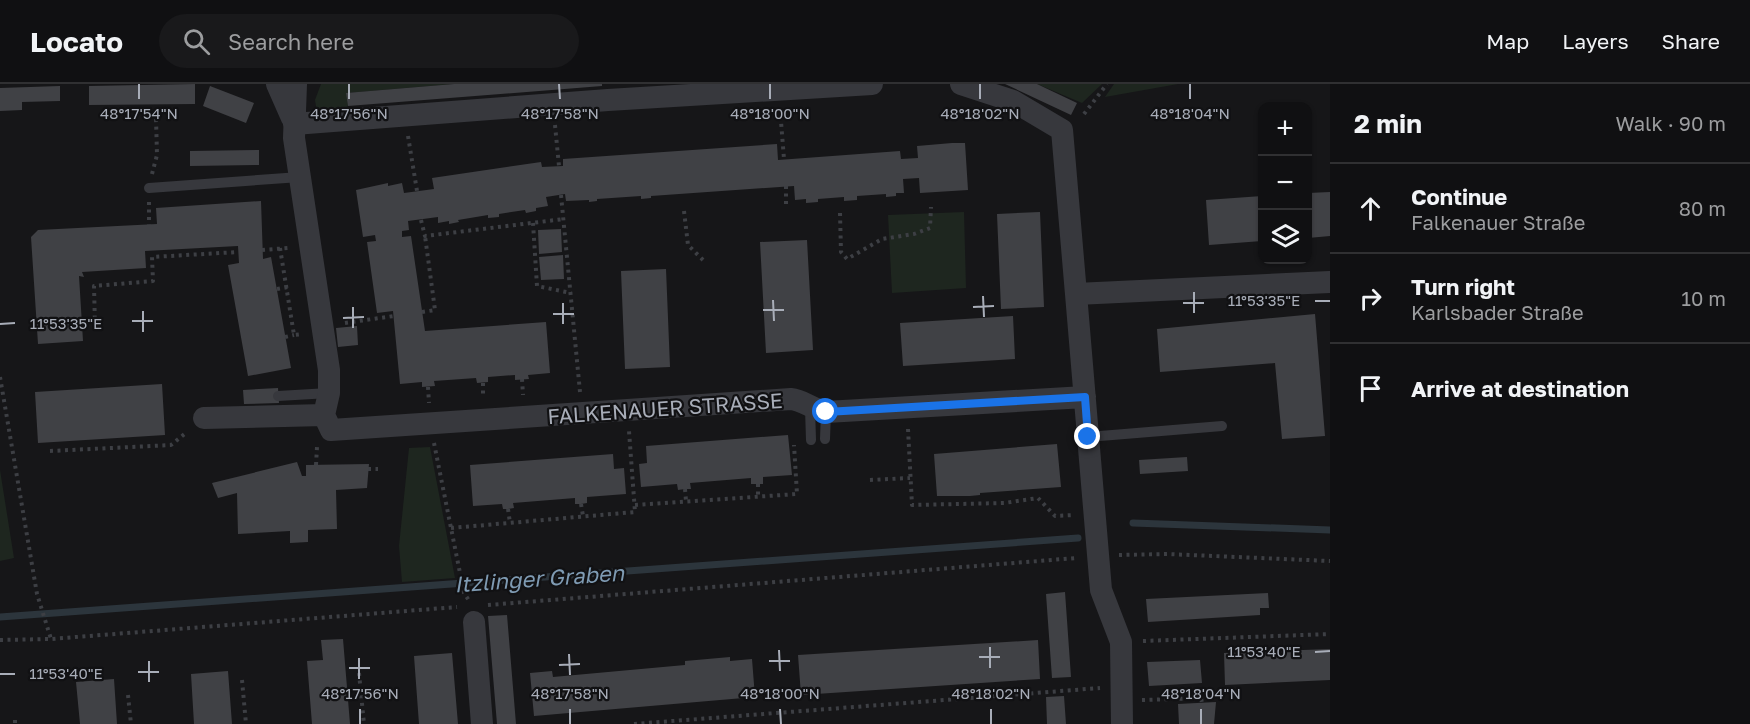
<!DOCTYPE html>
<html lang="en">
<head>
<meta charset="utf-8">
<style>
  :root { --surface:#101012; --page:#19191b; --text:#f1f3f6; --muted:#9c9d9f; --line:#303032 }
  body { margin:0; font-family:"Golos Text",sans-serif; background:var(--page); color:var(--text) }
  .controls { position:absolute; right:18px; top:18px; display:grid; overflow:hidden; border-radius:12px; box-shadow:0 2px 4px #0004 }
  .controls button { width:54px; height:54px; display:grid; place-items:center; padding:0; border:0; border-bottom:2px solid var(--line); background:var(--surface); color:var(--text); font:30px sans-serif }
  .stop { position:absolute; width:18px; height:18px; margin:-14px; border:4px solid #1a73e8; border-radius:50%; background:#fff }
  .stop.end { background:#1a73e8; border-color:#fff; box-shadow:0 2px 6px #0008 }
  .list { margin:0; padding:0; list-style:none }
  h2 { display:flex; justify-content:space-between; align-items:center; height:78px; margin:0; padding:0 24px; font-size:26px }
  h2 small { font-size:20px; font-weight:400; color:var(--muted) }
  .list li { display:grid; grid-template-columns:39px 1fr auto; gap:18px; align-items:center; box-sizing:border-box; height:90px; padding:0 24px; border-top:2px solid var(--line) }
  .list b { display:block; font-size:22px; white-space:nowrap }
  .list p { margin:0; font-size:20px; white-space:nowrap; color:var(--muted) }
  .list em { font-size:20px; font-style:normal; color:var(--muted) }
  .icon { flex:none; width:33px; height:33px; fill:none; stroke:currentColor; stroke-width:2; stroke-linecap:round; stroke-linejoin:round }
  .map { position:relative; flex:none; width:1330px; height:640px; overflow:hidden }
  header { display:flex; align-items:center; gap:36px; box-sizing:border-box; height:84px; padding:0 30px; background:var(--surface); border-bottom:2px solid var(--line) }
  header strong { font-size:28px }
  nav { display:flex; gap:33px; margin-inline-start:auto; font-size:21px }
  .search { width:420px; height:54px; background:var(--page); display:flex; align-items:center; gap:15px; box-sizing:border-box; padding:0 21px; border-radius:33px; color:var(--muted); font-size:22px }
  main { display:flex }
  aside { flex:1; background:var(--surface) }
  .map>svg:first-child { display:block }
  .green { fill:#1e261f }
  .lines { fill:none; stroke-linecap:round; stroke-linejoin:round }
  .stream { stroke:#2c353c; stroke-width:7 }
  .building { fill:#404145 }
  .path { stroke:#3d3f44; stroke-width:4; stroke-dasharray:3 4.5; stroke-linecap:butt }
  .service { stroke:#37383d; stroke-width:10 }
  .minor { stroke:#37383d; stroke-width:22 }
  .route { stroke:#1a73e8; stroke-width:8 }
  .ticks { fill:none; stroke:#a8adb8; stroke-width:2 }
  .labels { text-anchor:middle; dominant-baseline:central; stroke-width:4.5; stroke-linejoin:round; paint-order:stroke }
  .street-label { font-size:21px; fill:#a8adb8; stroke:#111113 }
  .water-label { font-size:22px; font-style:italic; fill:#7f9bb3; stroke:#111113 }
  .ticks-label { font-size:15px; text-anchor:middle; fill:#a8adb8; stroke:#111113; stroke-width:4.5; stroke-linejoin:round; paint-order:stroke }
</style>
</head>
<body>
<header>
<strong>Locato</strong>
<div class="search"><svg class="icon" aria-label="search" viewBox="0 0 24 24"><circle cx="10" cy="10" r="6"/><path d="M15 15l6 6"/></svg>Search here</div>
<nav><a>Map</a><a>Layers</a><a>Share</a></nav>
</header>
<main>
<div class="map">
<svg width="1330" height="640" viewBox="0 0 1330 640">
  <rect width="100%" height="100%" fill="#161618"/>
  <!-- green -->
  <path class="green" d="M321 0H454L347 9 348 22 335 32 317 29 315 16Z
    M1037 0H1102L1082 19Z
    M1114 0H1178L1105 13Z
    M964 128 966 204 892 209 888 131Z
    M430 363 455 494 402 498 399 462 409 364Z
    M0 386 14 474 0 477Z"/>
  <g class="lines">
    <!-- stream -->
    <path class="stream" d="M1133 439 1330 446
      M0 533 1078 454"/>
  </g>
  <!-- building -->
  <path class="building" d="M195 0V20L89 21V2Z
    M454 0H602V2L348 22 346 9Z
    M1005 0H1037L1077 19 1071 31Z
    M60 2V17L22 18V26L0 27V4Z
    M210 2 254 19 246 39 203 22Z
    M952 59H965L968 106 920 109 919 94 903 95 904 109H896V112L886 113V110L857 112V116L844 117V113L818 115V118L806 119V115L795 116 794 102 651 112V114L641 115V112L597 115V117L589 118V116L566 117 565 110 546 113 548 122 536 124V127L526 129 525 126 499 130V133L488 134V131L458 136 459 138 449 140V137L438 139V133L408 137 409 146 402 147V153L411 152 425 247 546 238 550 289 528 291 529 295 515 296V291L488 293V298L477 299 476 294 434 297 435 302 422 303V298L400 300 393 227 377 229 367 158 376 157 375 151 363 153 356 106 388 99V102L402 99 404 109 434 105 432 94 541 78 542 83 563 82V75L777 60 778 76 900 67 901 75 918 74 917 62Z
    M259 66V81L190 82V67Z
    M1330 108V152L1308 154V109Z
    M1262 112V157L1209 161 1206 116Z
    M261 117 263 175 271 173 291 284 248 292 228 181 239 179 238 162 145 167 146 184 82 188 84 193 79 192 83 257 38 260 31 153 38 146 157 140 156 124Z
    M1040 128 1044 223 1001 225 997 130Z
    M561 145 562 168 539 170 538 146Z
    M807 156 813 266 766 269 760 158Z
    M563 171 564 195 541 196 539 173Z
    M666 185 670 283 625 285 621 187Z
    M1315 230 1325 352 1282 355 1275 279 1160 288 1157 245Z
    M1013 232 1015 275 903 282 900 239Z
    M357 242 358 261 338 263 336 244Z
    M162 300 165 351 38 359 35 308Z
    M278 304 279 319 244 320 243 306Z
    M788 351 792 391 763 393V400H751V394L690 399 691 405H685L678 406 677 400 641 403 639 380 647 379 646 362Z
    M1057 360 1061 403 980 409V411L970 412H937L934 370Z
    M613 370 614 385 624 384 626 410 587 413V419L581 420H575V414L513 419 514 424 508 425H503L502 420 473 422 470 381Z
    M1187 373 1188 387 1140 390 1139 376Z
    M297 378 302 392H306V381L369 380 367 404 336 406 337 445 308 446V458L290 459V447L238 450 237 409 218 414 212 399Z
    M1065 508 1071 593 1052 594 1046 510Z
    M1268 509 1269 524H1260V531L1148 538 1146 515Z
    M507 531 516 640H497L488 532Z
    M343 555 350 640H312L307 577 323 576 321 556Z
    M1038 556 1040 595 801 611 798 571Z
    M1330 565V596L1225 601 1224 569Z
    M452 569 458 640H419L414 572Z
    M730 573V577L752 575 755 613 534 632 530 589 552 587 553 593 685 581V577Z
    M1200 576 1202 599 1149 602 1147 578Z
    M228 587 232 640H194L191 590Z
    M114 595 117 640H80L76 598Z
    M1064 612 1066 640H1047L1046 613Z
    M1216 618 1214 640H1179L1178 620Z"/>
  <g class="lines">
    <!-- path -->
    <path class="path" d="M780 25 784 75
      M1084 30 1107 0
      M555 41 559 82
      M408 52 417 107
      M152 90 157 71 156 34
      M786 102V120
      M561 111 580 308
      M149 118V141
      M684 127 688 161 703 176
      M840 129 841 168 847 175 882 155 914 150 930 144 931 123
      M421 136 425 152 564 135
      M533 139 537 202 571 209
      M280 164 294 251 302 250
      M262 166 288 164
      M277 205 288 203
      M422 228 435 226 425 152
      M345 239 394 232
      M95 242 94 202 153 197 152 173 238 168
      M285 253 294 251
      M0 293 37 510 51 555
      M522 295 523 311
      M483 299V314
      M428 303 429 319
      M908 345 912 421 1004 419 1038 414 1055 432 1075 431
      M434 359 464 509 470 518
      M50 367 171 361 187 348
      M316 381 317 363
      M368 385H378
      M870 396 910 394
      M758 400V412
      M685 405 686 417
      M581 420 583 432
      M635 421 797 410 794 361
      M508 425 510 439
      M451 444 635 428 629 347
      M1119 471 1167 470 1330 477
      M488 521 1076 474
      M0 556 51 555 457 523
      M1143 557 1330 550
      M359 589 364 640
      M242 596 246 640
      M128 611 131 640
      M1142 616 1201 614 1202 619
      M15 636V640
      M634 640 1100 604"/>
    <!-- service -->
    <path class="service" d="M149 104 300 93
      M278 312 329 309
      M810 324 811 356
      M1088 353 1222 342
      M825 355 826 328"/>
    <!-- minor -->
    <path class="minor" d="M277 0 292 34
      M296 0 294 54 329 286V309L324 331 331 346 791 315C803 316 812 325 826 328L1085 313
      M961 0 1013 17 1062 46 1076 210
      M294 40 608 16 872 0
      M204 334 324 331
      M474 538 482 640
      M1122 640 1121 558 1101 506 1076 210 1330 198"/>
  </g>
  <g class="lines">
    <!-- route -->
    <path class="route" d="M826 328 1085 313 1088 353"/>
  </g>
  <!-- ticks -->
  <path class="ticks" d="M139 0V15M349 0V15M559 0 560 15M770 0V15M980 0V15M1190 0V15M1194 208V229M983 212 984 233M773 216 774 237M1315 217H1330M563 219V240M1183 219H1204M353 223V244M973 223 994 222M763 226H784M143 227V248M553 230H574M343 234 364 233M132 237H153M0 240 15 239M990 563V584M779 566 780 587M1315 568 1330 567M569 570 570 591M979 573H1000M359 574V595M149 577V598M769 577H790M559 581 580 580M349 584H370M138 588H159M0 590H15M360 625V640M570 625V640M780 625 781 640M991 625V640M1201 625V640"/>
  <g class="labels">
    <!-- street labels -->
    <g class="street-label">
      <text transform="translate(665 324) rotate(-4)">FALKENAUER STRASSE</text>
    </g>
    <!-- water labels -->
    <g class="water-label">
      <text transform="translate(539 494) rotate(-4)">Itzlinger Graben</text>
    </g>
  </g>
  <g class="ticks-label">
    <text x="139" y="35">48°17'54"N</text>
    <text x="349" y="35">48°17'56"N</text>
    <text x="560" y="35">48°17'58"N</text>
    <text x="770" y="35">48°18'00"N</text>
    <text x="980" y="35">48°18'02"N</text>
    <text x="1190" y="35">48°18'04"N</text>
    <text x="1264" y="222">11°53'35"E</text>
    <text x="66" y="245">11°53'35"E</text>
    <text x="1264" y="573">11°53'40"E</text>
    <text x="66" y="595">11°53'40"E</text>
    <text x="360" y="615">48°17'56"N</text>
    <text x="570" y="615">48°17'58"N</text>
    <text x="780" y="615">48°18'00"N</text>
    <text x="991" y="615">48°18'02"N</text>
    <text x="1201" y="615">48°18'04"N</text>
  </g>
</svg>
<div class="controls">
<button>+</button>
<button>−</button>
<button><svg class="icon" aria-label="layers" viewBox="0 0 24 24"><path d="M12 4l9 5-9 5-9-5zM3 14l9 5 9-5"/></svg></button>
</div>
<div class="stop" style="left:826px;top:328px"></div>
<div class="stop end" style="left:1088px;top:353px"></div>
</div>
<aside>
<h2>2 min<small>Walk · 90 m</small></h2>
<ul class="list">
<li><svg class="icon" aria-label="ahead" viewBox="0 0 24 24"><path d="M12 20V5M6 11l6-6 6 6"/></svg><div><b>Continue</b><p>Falkenauer Straße</p></div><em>80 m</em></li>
<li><svg class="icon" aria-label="right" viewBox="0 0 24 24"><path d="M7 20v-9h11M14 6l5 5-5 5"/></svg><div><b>Turn right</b><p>Karlsbader Straße</p></div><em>10 m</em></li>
<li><svg class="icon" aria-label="arrive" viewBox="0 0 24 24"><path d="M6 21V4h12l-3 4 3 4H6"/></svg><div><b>Arrive at destination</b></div></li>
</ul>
</aside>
</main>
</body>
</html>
